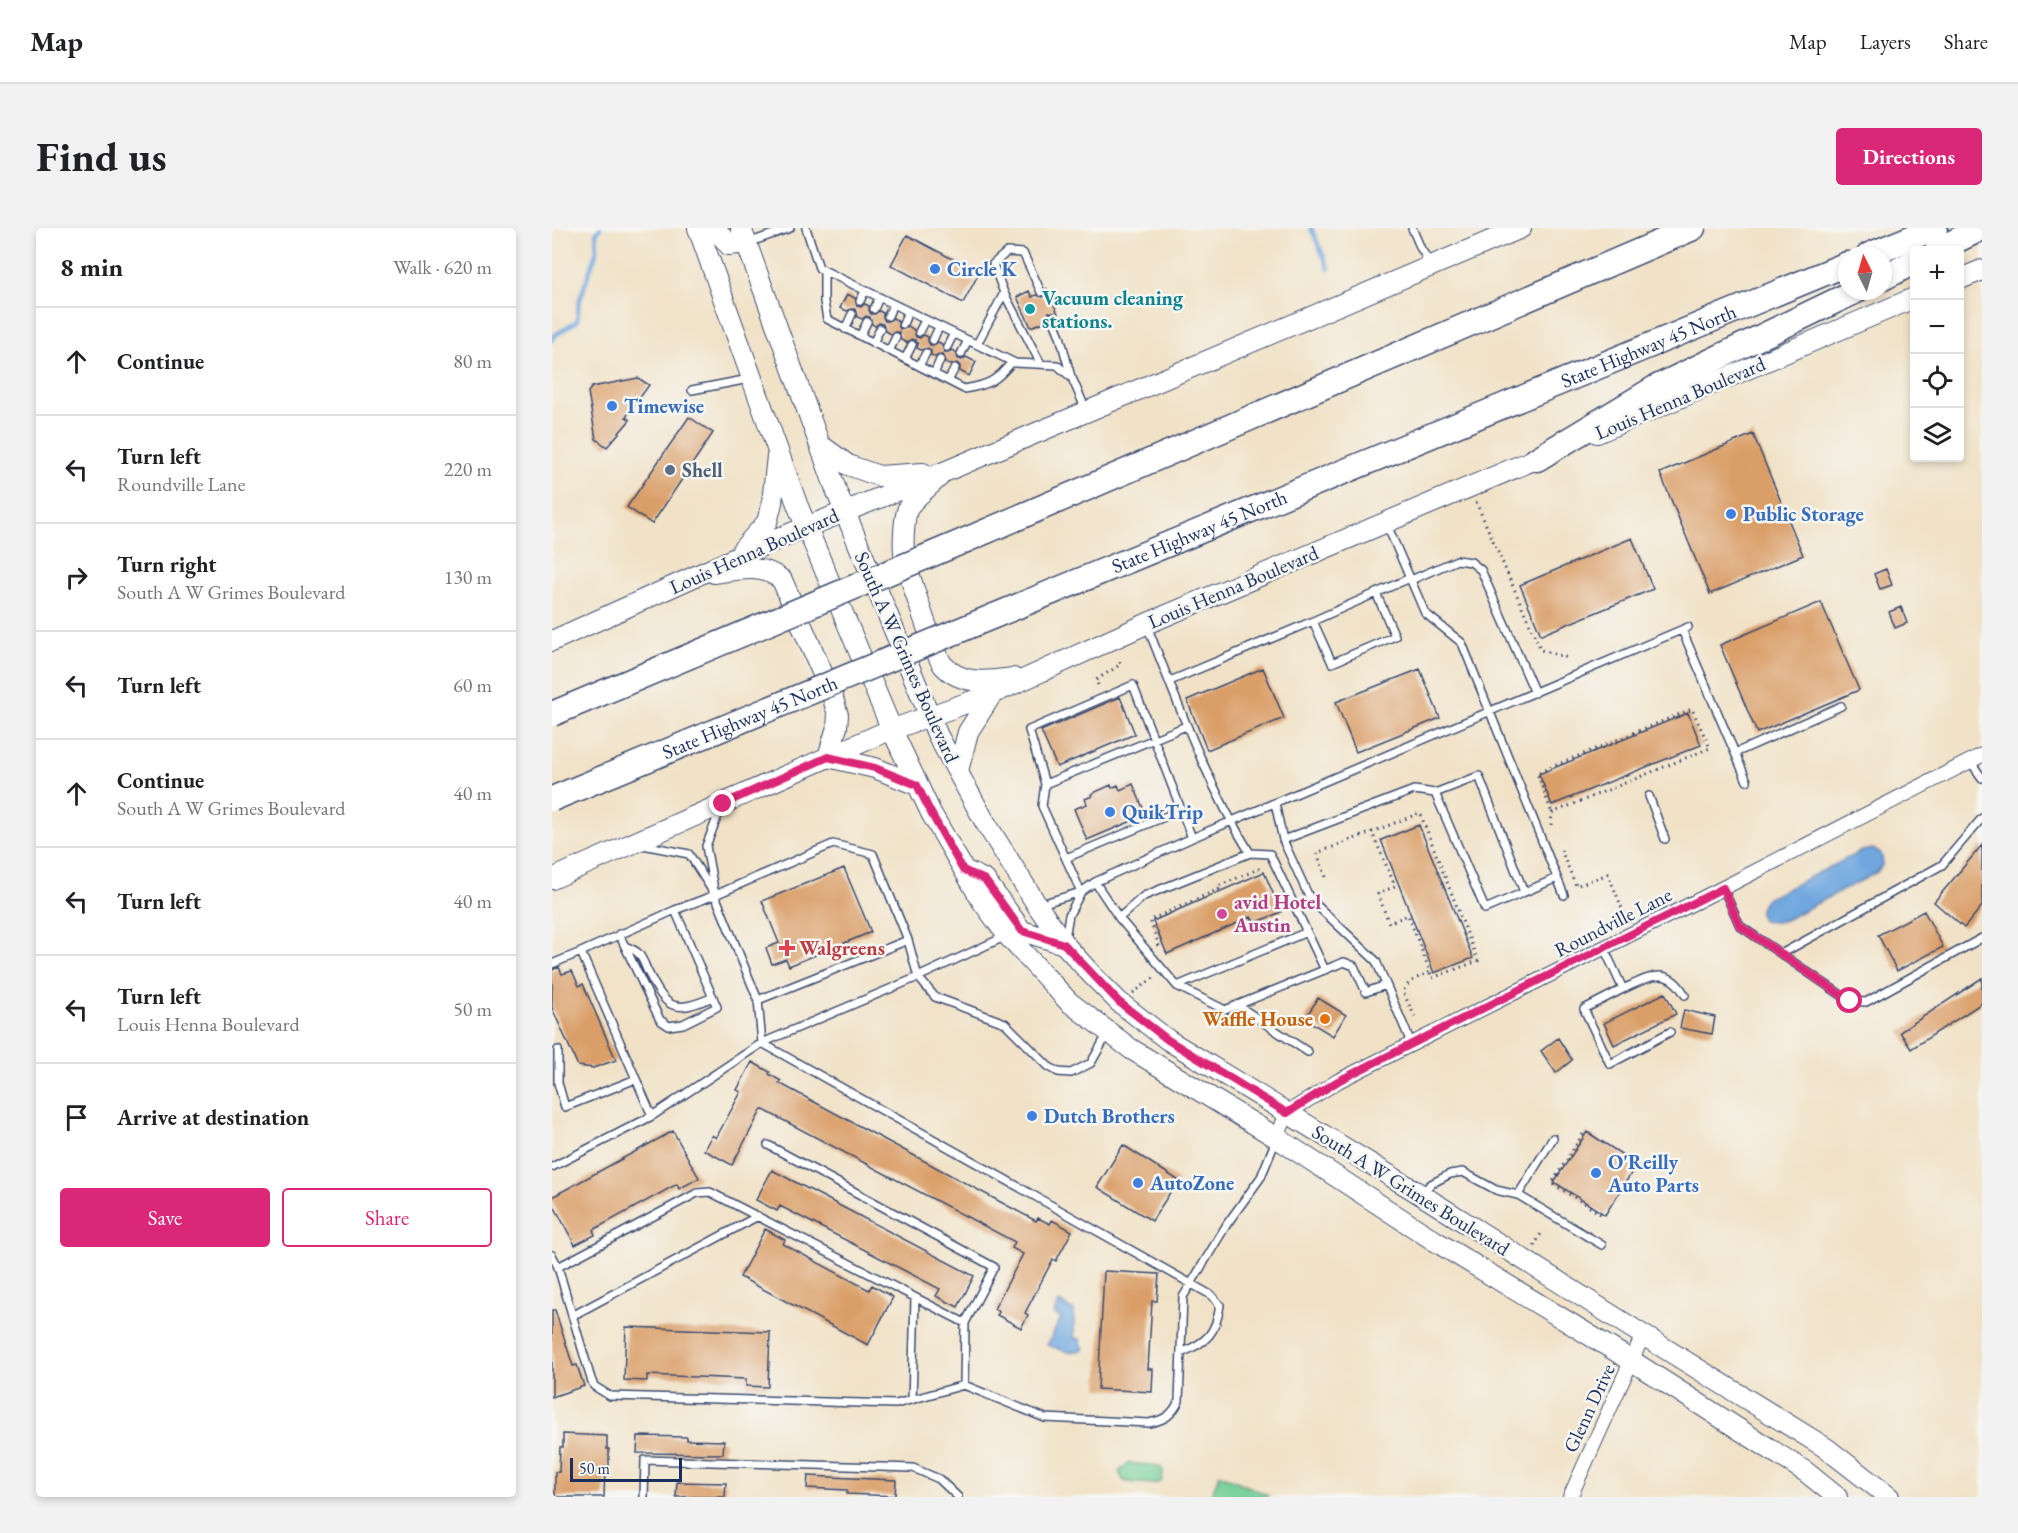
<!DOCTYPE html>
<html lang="en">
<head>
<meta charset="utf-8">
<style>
  :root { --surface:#fff; --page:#f2f2f2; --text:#202124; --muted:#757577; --line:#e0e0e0; --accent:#db2777 }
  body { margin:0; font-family:"EB Garamond",serif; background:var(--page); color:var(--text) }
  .controls { position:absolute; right:18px; top:18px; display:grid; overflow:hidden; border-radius:6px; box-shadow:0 3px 9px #0003 }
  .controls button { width:54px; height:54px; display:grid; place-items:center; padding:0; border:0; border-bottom:2px solid var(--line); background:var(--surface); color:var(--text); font:30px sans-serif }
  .compass { position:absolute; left:1286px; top:18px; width:54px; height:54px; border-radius:50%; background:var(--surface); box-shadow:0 3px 9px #0003; rotate:355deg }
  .scale { position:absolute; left:18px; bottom:15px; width:112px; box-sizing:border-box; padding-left:6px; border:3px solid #1b2f5e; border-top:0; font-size:16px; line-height:21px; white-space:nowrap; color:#1b2f5e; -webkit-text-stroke:4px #f6f6f2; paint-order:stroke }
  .stop { position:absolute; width:18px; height:18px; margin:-14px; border:4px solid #db2777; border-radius:50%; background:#fff }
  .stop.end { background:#db2777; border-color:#fff; box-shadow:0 2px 6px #0008 }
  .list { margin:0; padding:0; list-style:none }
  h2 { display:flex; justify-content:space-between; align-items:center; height:78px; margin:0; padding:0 24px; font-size:26px }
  h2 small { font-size:20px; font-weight:400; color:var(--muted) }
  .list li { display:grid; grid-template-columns:39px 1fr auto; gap:18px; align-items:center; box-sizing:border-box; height:108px; padding:0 24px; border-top:2px solid var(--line) }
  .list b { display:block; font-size:22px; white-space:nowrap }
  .list p { margin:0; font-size:20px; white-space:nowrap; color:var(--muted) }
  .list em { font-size:20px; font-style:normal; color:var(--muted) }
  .actions { display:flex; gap:12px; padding:18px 24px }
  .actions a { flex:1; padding:14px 0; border:2px solid var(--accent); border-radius:6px; text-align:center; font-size:21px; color:var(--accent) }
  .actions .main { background:var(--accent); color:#fff }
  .icon { flex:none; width:33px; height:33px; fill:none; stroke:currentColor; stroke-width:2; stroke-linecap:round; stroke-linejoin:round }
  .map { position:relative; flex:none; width:1430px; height:1269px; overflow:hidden; border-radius:6px }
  header { display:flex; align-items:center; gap:36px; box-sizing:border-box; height:84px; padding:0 30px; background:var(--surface); border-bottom:2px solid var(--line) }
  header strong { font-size:28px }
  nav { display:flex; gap:33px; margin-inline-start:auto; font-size:21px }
  .intro { display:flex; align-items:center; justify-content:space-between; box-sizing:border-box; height:144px; padding:0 36px }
  h1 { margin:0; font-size:42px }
  .button { padding:15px 27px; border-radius:6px; background:var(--accent); color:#fff; font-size:21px; font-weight:700 }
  main { display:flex; gap:36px; padding:0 36px }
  aside { flex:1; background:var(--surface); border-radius:6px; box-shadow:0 3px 9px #0003 }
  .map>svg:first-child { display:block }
  .green { fill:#73ce95; stroke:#477e7a; stroke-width:1.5 }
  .water { fill:#71a7df; stroke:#466b9e; stroke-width:1.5 }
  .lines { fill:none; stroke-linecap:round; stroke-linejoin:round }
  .stream { stroke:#71a7df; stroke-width:4.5 }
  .building { fill:#da9e67 }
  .lane-casing { stroke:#3b4a6e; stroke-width:10 }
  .street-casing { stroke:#3b4a6e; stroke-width:16 }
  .secondary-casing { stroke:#3b4a6e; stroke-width:22 }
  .highway-casing { stroke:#3b4a6e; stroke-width:27 }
  .path { stroke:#3b4a6e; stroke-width:3; stroke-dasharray:1.5 4.5; stroke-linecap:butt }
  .lane { stroke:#fff; stroke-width:7 }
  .street { stroke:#fff; stroke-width:14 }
  .secondary { stroke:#fff; stroke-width:20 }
  .highway { stroke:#fff; stroke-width:24 }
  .highway-bridge-casing { stroke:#3b4a6e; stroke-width:27; stroke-linecap:butt }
  .highway-bridge { stroke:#fff; stroke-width:24 }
  .route { stroke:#db2777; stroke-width:8 }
  .shop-dot { fill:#3f7fe0; stroke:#f6f6f2; stroke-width:2 }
  .culture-dot { fill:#0f9aa8; stroke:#f6f6f2; stroke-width:2 }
  .service-dot { fill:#5c6f8a; stroke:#f6f6f2; stroke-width:2 }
  .hotel-dot { fill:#d1479c; stroke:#f6f6f2; stroke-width:2 }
  .health-dot { fill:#e0444e; stroke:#f6f6f2; stroke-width:2 }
  .food-dot { fill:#e8710a; stroke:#f6f6f2; stroke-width:2 }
  .labels { text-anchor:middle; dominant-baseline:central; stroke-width:5; stroke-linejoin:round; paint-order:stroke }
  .shop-label { font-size:20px; font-weight:bold; fill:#366cbe; stroke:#f6f6f2; text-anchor:start }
  .culture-label { font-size:20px; font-weight:bold; fill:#0d838f; stroke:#f6f6f2; text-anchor:start }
  .street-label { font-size:20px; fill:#1b2f5e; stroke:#f6f6f2 }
  .service-label { font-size:20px; font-weight:bold; fill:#4e5e75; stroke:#f6f6f2; text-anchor:start }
  .hotel-label { font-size:20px; font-weight:bold; fill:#b23c85; stroke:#f6f6f2; text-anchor:start }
  .health-label { font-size:20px; font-weight:bold; fill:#be3a42; stroke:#f6f6f2; text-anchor:start }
  .food-label { font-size:20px; font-weight:bold; fill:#c56008; stroke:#f6f6f2; text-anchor:end }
</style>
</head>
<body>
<header>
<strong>Map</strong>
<nav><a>Map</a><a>Layers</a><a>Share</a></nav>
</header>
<div class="intro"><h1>Find us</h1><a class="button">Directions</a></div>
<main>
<aside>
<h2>8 min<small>Walk · 620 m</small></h2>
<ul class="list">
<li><svg class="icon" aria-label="ahead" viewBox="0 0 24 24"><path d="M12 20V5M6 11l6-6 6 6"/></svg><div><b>Continue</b></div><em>80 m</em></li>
<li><svg class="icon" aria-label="left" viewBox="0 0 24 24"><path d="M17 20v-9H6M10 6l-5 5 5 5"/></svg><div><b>Turn left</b><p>Roundville Lane</p></div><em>220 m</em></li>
<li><svg class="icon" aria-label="right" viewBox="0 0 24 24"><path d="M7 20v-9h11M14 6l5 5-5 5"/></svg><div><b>Turn right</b><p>South A W Grimes Boulevard</p></div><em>130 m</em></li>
<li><svg class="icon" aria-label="left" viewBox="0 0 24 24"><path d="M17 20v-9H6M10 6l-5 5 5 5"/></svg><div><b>Turn left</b></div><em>60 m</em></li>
<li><svg class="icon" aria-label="ahead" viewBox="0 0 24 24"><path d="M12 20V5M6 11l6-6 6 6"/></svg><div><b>Continue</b><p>South A W Grimes Boulevard</p></div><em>40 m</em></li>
<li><svg class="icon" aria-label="left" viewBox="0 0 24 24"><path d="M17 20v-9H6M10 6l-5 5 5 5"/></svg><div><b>Turn left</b></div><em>40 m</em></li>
<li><svg class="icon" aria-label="left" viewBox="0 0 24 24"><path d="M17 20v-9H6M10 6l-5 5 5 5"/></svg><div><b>Turn left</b><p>Louis Henna Boulevard</p></div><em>50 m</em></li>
<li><svg class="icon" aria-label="arrive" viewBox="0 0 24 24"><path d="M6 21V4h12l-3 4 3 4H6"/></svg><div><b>Arrive at destination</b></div></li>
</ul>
<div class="actions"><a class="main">Save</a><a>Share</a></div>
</aside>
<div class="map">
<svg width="1430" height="1269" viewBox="0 0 1430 1269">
  <rect width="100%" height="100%" fill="#f6f6f2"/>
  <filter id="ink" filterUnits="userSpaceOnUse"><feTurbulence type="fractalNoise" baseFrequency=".0167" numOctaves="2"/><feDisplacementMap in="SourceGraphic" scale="12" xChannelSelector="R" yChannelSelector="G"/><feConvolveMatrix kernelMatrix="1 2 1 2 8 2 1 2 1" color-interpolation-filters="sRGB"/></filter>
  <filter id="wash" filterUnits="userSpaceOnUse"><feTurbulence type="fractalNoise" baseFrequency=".008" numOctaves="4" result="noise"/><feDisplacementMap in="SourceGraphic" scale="24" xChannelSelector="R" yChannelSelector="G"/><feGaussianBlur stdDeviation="1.35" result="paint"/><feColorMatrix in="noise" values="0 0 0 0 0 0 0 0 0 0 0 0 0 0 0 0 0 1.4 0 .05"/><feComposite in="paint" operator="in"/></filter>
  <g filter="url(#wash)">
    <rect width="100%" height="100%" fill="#f1e2c7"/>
    <!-- green -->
    <path class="green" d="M577 1235 608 1238 611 1243 610 1253 603 1256 575 1254 571 1252 567 1244Z
      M668 1246 716 1267 715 1269H658Z"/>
    <!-- water -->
    <path class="water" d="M1321 621 1329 626C1332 635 1331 638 1324 645L1233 692 1224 694 1210 693C1206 683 1208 679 1214 671L1310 623Z
      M507 1074 522 1083V1110L528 1111 532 1122 516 1124 495 1117 509 1090 502 1086Z"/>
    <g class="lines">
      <!-- stream -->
      <path class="stream" d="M759 0 777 41
        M0 112 2 108 25 93 27 74 45 22 44 5 48 0"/>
    </g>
    <g id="blocks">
      <!-- building -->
      <path class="building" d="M355 7 427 45 411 75 339 37Z
        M495 61 506 86 497 84 495 91 491 92 492 94 479 99 465 69 477 63 480 69 484 67 491 69 494 67Z
        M295 66 303 70 305 78 309 79 313 76 317 78V82L319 86H323L327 83 331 85V89L333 93H337L341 90 346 93V97L348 101H352L356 98 362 102 364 109 368 110 372 107 376 109V113L378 117H382L386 114 390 116 392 124H396L400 122 404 124 406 131 410 132 414 129 424 134 417 148 408 143V138L405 135 398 137 393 135V131L391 127H387L383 129 379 127V123L376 120 369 122 365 120 366 116 363 112 359 111 355 115 349 112 347 104H343L339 106 333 103 331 96 327 95 323 98 320 96 318 89 314 88 310 91 305 89 303 81H299L295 83 288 80Z
        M86 150 97 157 74 189 78 192 55 219 44 211 36 164 40 159Z
        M137 189 161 205 100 296 75 279Z
        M1201 206 1251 327 1158 366 1108 245Z
        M1080 310 1101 361 989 407 968 357Z
        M1334 341 1340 357 1328 361 1322 346Z
        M1269 374 1307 462 1205 505 1168 417Z
        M1349 379 1355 395 1343 400 1337 384Z
        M711 440 732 490 655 522 635 472Z
        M868 441 888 490 804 524 784 474Z
        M568 469 583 506 505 539 489 503Z
        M1136 485 1149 517 1000 577 987 546Z
        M581 556 594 587 535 612 522 581 535 576 533 571 540 568 539 566 559 557 560 560 566 557 568 562Z
        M867 597 921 730 882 745 829 612Z
        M1430 617V678L1412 700 1382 674Z
        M292 640 319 704 237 738 234 731 220 736 214 720 227 715 210 673Z
        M712 644 729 684 703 695 699 689 615 726 601 693Z
        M1372 683 1391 719 1345 743 1326 707Z
        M7 739 10 746 20 743 27 758 31 756 64 832 41 840 26 838 0 780V742Z
        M1430 750V775L1359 821 1348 804Z
        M1113 765 1124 786 1062 817 1052 795Z
        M766 770 794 787 781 808 753 791Z
        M1132 782 1163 789 1160 806 1128 800Z
        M1006 810 1020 832 1004 845 989 823Z
        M200 834 218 844 217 846 229 853 227 855 484 993 486 990 498 996 500 992 520 1003 504 1033 501 1031 473 1085 476 1087 469 1100 445 1087 447 1084 442 1081 471 1026 460 1020 463 1014 210 881 180 937 152 922 160 907 164 910 189 864 185 862Z
        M121 903 147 950 127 961 125 956 41 1002 43 1007 23 1017 0 974V969Z
        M1035 904 1085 936 1053 987 1002 954Z
        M571 917 626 952 600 993 545 959Z
        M220 942 422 1048 406 1079 384 1068 388 1061 228 978 225 983 204 972Z
        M213 1001 233 1012 231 1016 317 1062 320 1057 341 1069 316 1117 188 1049Z
        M552 1043 607 1046 605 1073H600L596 1141H601L600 1164 546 1161Z
        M0 1082H3L21 1138 25 1137 32 1158 0 1169Z
        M74 1099 218 1104 216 1159 194 1158V1151L95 1147V1153L72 1152Z
        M11 1206 55 1208V1221H57V1239H53L52 1269H3V1244H7L8 1219H11Z
        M86 1208 135 1209V1212L172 1213 171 1226 85 1225Z
        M256 1248 344 1252 343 1268 295 1266V1262L255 1260Z
        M125 1254 174 1255 173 1269H124Z"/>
    </g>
  </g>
  <g filter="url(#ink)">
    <use href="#blocks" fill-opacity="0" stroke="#3b4a6e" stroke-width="1.5"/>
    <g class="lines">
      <defs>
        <path id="lane" d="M254 0 267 40 463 135 505 137 520 150 534 182
          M860 0 869 21 878 35
          M196 15 238 0
          M272 43V74L275 91 412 161C437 157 444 153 460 134
          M308 73 313 63
          M322 81 327 70
          M336 88 341 76
          M500 89 508 108 519 149
          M351 96 356 84
          M293 101 300 86
          M367 104 373 92
          M308 108 315 94
          M381 112 387 99
          M321 115 328 101
          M425 116 452 65
          M395 119 402 105
          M337 123 344 109
          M409 126 416 112
          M353 131 360 117
          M489 136 452 65 441 36 455 24 471 25 489 64
          M367 138 374 125
          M382 146 388 132
          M396 153 403 140
          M140 162 197 151
          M835 297 873 385 910 415 1012 667
          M859 352 905 332 919 334 929 342 983 465
          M824 365 843 408 780 435 761 393 858 350
          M595 398C626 475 654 554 698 625L718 626 773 742
          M1130 402 1195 553
          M618 453 761 393
          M1183 525 1289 478
          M1418 533 1430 550
          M493 556 634 498
          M883 565 933 681 1005 650
          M1097 568 1113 611
          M723 575 731 612 758 671 824 733 860 817
          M731 612 862 562 883 565 927 548 972 664
          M91 617 137 626 163 667 154 618 169 580
          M514 630 629 582
          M543 654 567 690 625 758 673 782 792 734 802 738 814 764 834 757
          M1171 660 1188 698 1298 773 1314 774 1430 710
          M529 664 490 578 493 556 477 502 581 457 640 610
          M489 676 529 664 543 654 640 610 1136 399
          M567 690 592 668 698 625
          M67 706 108 792 117 798 131 796 165 779 123 682
          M513 710 517 687 529 664
          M356 712 206 772 163 667 281 616 321 626 356 712 366 749 383 769 453 795 496 838 506 844 519 845 539 835 556 805
          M73 718C77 720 83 722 86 725 90 729 93 737 95 742 114 780 120 787 161 769
          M1052 720 1071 761C1096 750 1115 736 1133 767
          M1229 726 1390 637 1430 590
          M0 736 29 724
          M625 758 755 704
          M1071 761 1032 781 1058 836 1118 804
          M206 772 210 815 366 749 452 709
          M685 777 756 824
          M6 822V855L13 879 84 851
          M100 888 210 815 659 1067 668 1077C664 1106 655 1114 629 1125
          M216 917 442 1039 413 1095 412 1157 493 1190 597 1195C613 1192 620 1187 627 1173L631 1069 675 996 709 949 724 912
          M0 939 100 888 29 724 123 682 163 667
          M870 964 879 956 898 946 911 944 944 962 966 967 1050 1017
          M966 967 1001 910
          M0 1027 6 1039 145 965 158 964 413 1095
          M6 1039 39 1151 42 1158 58 1168 344 1176 412 1157
          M20 1088 206 988
          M360 1172 363 1070
          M92 1269 93 1232 361 1240 387 1251 406 1269"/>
        <path id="street" d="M725 910 735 885 786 853 1171 660 1430 527
          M1018 1269 1091 1107"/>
        <path id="secondary" d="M146 0 245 276 340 502 379 585 430 673 455 707 517 774 579 821 725 910 883 1013 1080 1133 1254 1244 1285 1269
          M165 0 167 5 177 17 195 15
          M189 0 286 267 386 508 433 594 485 677 512 716 541 748 567 774 616 812 868 966 1091 1107 1274 1220 1337 1269
          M1408 51 1430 42
          M1045 205 1362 70
          M267 216 296 237 327 248 371 245
          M387 249C378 258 364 268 357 278 352 286 351 314 352 324 353 337 384 430 391 437 410 458 436 453 461 450
          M190 322 215 294 220 275 225 228
          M162 345C187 342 210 335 230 352L280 467 286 487 285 499 276 529
          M0 413 232 308 392 244 969 0
          M276 529 323 540 365 557
          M406 543 416 504 440 466
          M412 642 433 652 470 703 512 716
          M0 651 333 504 440 466 594 396 998 225"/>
        <g id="highway">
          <path d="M1385 22 1430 0"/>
          <path d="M1317 27 1383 0"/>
          <path d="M1331 50 1362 34"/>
          <path d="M985 231 1103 160 1304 63"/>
          <path d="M414 312 1141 0"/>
          <path id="s1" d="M442 388 1295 36"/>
        </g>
      </defs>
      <!-- lane casing -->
      <use href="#lane" class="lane-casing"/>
      <!-- street casing -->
      <use href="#street" class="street-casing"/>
      <!-- secondary casing -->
      <use href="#secondary" class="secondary-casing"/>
      <!-- highway casing -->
      <use href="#highway" class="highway-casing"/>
      <!-- path -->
      <path class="path" d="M924 274 989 422 1016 430
        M546 457 544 452 569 436 567 433
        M999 597 1000 585 1158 520 1140 481 985 545 1000 585
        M1009 622 1024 658 1056 646 1072 685
        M774 649 765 625 820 604
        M607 718 598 692 667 661 666 658 709 640
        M581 765 603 749
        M863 789 851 764C855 753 868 749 878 744L856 687 837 695 826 666 843 658 820 604 868 585 926 733 880 750 878 744
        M1031 906 1000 955 1050 987
        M982 1018 990 1004"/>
      <!-- lane -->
      <use href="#lane" class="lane"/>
      <!-- street -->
      <use href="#street" class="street"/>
      <!-- secondary -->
      <use href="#secondary" class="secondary"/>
      <!-- highway -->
      <use href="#highway" class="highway"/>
      <defs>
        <g id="highway-bridge">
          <path d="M0 486 414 312"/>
          <path id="s2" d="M0 571 442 388"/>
        </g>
      </defs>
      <!-- highway-bridge casing -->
      <use href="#highway-bridge" class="highway-bridge-casing"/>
      <!-- highway-bridge -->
      <use href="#highway-bridge" class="highway-bridge"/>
    </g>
  </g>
  <g class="lines" filter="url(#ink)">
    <!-- route -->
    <path class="route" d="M171 576 276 529 323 540 365 557 379 585 411 642 433 652 470 703 512 716 567 774 616 812 735 885 786 853 1171 660 1188 698 1298 773"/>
  </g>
  <!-- markers -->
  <g class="shop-dot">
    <circle cx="383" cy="41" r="6"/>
    <circle cx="60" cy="178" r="6"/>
    <circle cx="1179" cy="286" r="6"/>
    <circle cx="558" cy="584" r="6"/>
    <circle cx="480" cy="888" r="6"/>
    <circle cx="1044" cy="945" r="6"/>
    <circle cx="586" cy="955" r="6"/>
  </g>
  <circle class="culture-dot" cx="478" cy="81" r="6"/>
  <circle class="service-dot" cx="118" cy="242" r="6"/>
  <circle class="hotel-dot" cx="670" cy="686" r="6"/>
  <path class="health-dot" d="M232 711h6v6h6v6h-6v6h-6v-6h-6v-6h6z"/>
  <circle class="food-dot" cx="773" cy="791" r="6"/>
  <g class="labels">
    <!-- shop labels -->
    <g class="shop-label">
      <text x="395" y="41">Circle K</text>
      <text x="72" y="178">Timewise</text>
      <text x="1191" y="286">Public Storage</text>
      <text x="570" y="584">QuikTrip</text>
      <text x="492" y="888">Dutch Brothers</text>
      <text x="1056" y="934">O'Reilly<tspan x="1056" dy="23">Auto Parts</tspan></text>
      <text x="598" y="955">AutoZone</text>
    </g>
    <!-- culture labels -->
    <g class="culture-label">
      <text x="490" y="70">Vacuum cleaning<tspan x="490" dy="23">stations.</tspan></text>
    </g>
    <!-- street labels -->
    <g class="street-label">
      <text stroke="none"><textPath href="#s1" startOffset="708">State Highway 45 North</textPath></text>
      <text transform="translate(1128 170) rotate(-23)">Louis Henna Boulevard</text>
      <text stroke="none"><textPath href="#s1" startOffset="222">State Highway 45 North</textPath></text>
      <text transform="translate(202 323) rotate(-24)">Louis Henna Boulevard</text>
      <text transform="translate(681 359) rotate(-23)">Louis Henna Boulevard</text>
      <text transform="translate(355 429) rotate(66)">South A W Grimes Boulevard</text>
      <text stroke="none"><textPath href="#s2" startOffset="214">State Highway 45 North</textPath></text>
      <text transform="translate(1061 694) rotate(-27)">Roundville Lane</text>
      <text transform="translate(859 962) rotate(32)">South A W Grimes Boulevard</text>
      <text transform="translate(1037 1180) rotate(-65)">Glenn Drive</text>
    </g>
    <!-- service labels -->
    <g class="service-label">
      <text x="130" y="242">Shell</text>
    </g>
    <!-- hotel labels -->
    <g class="hotel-label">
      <text x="682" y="674">avid Hotel<tspan x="682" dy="23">Austin</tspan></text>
    </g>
    <!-- health labels -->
    <g class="health-label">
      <text x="247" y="720">Walgreens</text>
    </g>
    <!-- food labels -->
    <g class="food-label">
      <text x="761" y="791">Waffle House</text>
    </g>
  </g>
</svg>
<div class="controls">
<button>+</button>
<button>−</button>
<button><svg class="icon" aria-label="locate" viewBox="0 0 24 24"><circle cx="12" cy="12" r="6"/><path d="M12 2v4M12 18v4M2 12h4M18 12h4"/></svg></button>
<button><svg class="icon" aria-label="layers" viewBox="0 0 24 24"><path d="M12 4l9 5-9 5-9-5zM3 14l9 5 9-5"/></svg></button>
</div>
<svg class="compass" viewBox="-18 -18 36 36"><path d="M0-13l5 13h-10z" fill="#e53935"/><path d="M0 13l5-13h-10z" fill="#757577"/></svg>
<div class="scale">50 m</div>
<div class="stop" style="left:1298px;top:773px"></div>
<div class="stop end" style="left:171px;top:576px"></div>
</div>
</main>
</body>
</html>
